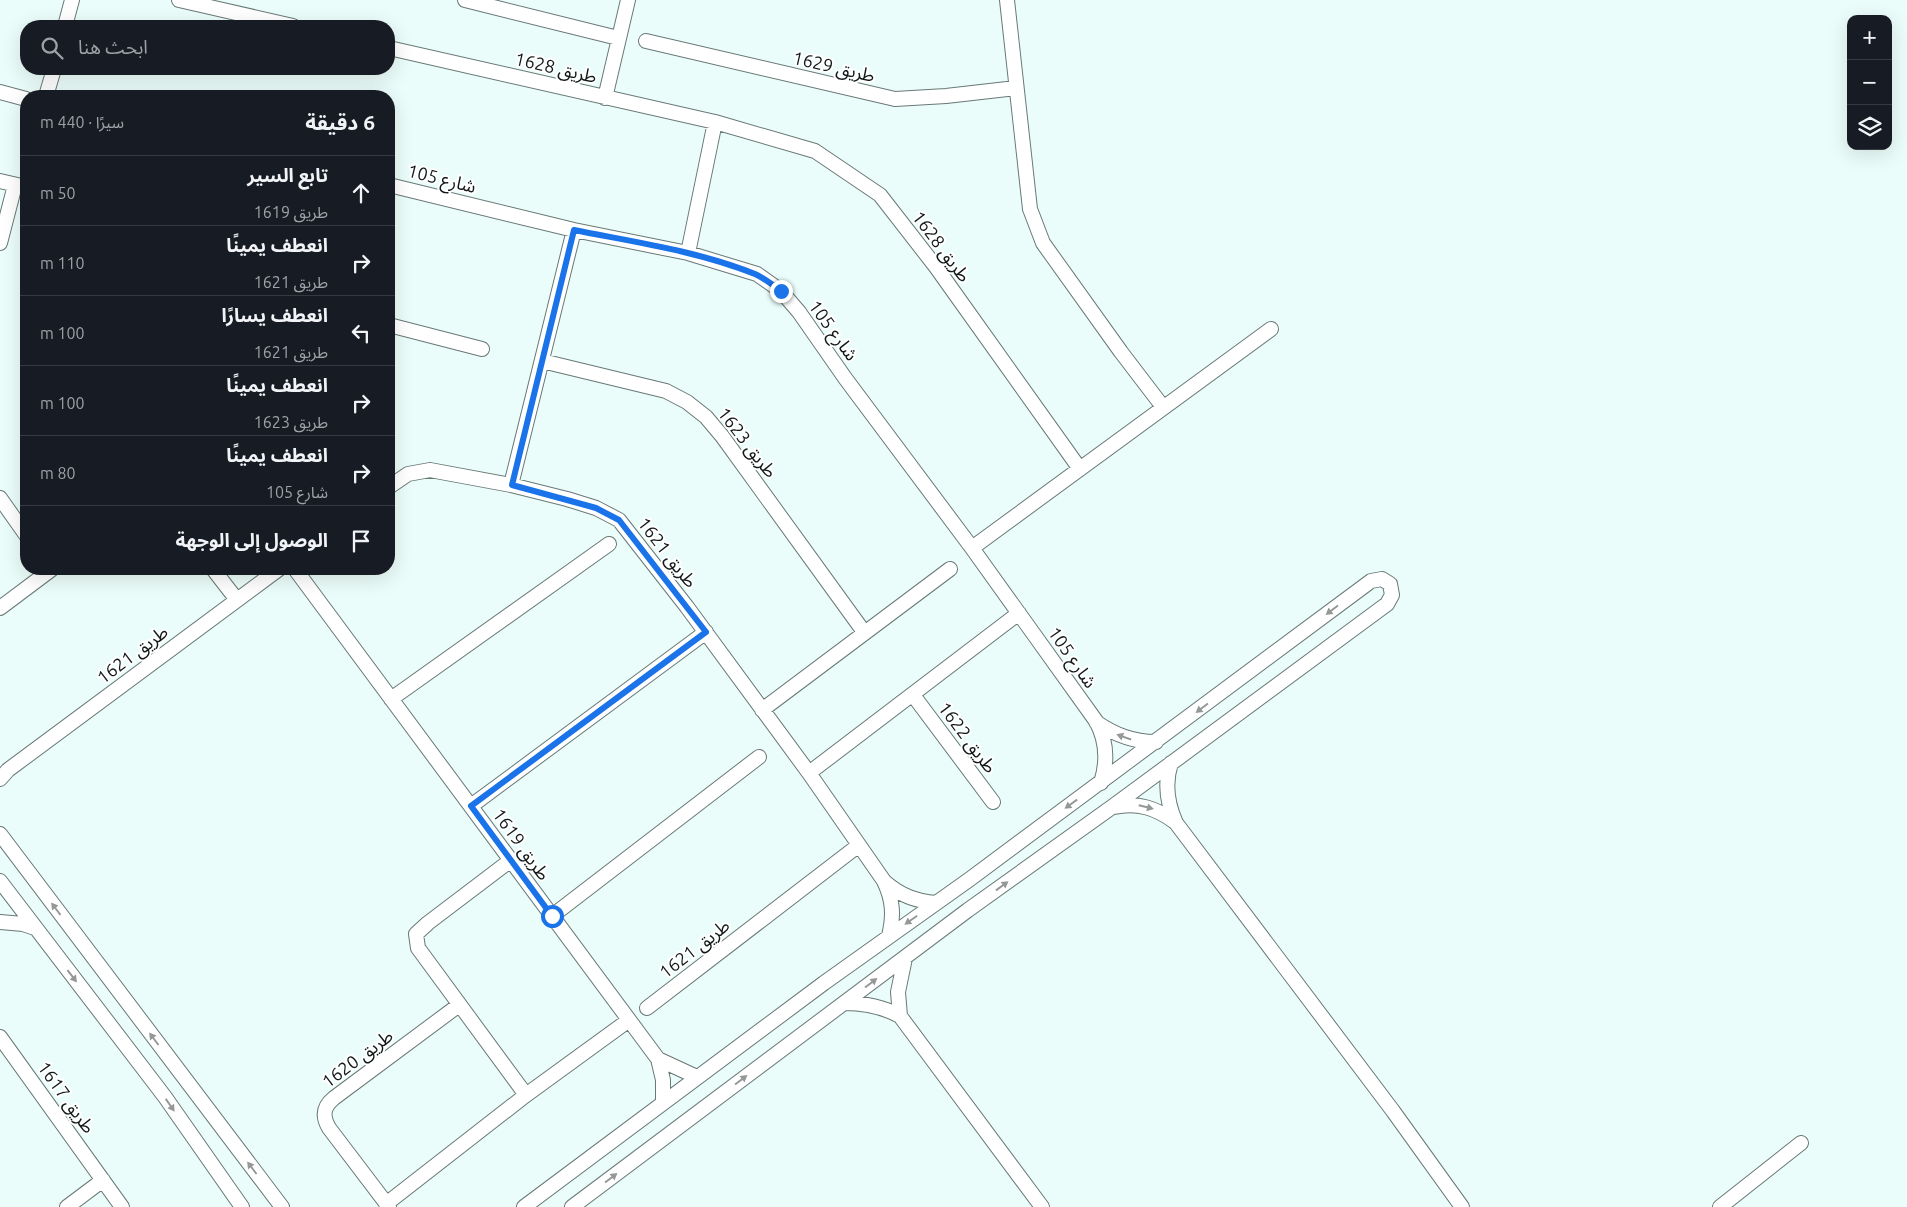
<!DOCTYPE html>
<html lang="ar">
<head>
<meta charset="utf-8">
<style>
  :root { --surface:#171b24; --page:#242831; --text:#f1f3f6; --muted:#9ea1a6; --line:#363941 }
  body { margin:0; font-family:Ubuntu,"Noto Sans Arabic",sans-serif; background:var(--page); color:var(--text); direction:rtl }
  .controls { position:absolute; right:15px; top:15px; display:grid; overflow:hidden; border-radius:10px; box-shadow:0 5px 20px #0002 }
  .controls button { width:45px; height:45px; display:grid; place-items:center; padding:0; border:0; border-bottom:1px solid var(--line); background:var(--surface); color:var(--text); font:25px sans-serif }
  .stop { position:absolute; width:15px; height:15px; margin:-11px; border:4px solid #1a73e8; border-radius:50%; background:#fff }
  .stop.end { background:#1a73e8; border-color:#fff; box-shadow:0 1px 5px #0008 }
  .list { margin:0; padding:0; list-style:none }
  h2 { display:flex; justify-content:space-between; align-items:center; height:65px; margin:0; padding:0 20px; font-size:21px }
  h2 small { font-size:16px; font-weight:400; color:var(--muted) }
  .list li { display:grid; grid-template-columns:32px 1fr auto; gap:15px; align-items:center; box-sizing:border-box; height:70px; padding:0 20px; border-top:1px solid var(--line) }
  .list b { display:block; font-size:19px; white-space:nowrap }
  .list p { margin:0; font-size:16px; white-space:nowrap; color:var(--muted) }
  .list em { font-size:16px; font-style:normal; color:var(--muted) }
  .icon { flex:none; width:28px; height:28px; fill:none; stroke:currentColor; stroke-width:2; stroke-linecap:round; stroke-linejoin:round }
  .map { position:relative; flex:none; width:1907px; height:1207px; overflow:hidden; direction:ltr }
  .search { position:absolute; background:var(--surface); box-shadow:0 5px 20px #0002; left:20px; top:20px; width:375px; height:55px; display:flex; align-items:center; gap:12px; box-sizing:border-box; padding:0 18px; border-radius:20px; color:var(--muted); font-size:19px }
  .panel { position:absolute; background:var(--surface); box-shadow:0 5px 20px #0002; left:20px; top:90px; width:375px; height:485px; border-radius:20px; direction:rtl }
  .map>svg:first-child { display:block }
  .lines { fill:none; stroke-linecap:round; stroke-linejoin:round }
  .street-casing { stroke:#687976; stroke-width:16 }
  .street { stroke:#fff; stroke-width:14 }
  .oneway { fill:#949897 }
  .route { stroke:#1a73e8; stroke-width:6 }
  .labels { text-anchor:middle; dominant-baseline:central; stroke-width:4; stroke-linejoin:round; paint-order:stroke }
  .street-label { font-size:18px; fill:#121918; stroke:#fff }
</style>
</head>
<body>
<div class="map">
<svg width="1907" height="1207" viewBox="0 0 1907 1207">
  <rect width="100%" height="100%" fill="#ebfdfa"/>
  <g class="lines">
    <defs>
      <path id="street" d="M179 0 293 26
        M465 0 618 38
        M1007 0 1030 209 1043 243 1121 352 1163 407
        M65 26 72 0
        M646 41 895 99 946 96 1016 88
        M389 48 715 122 815 151 880 195 936 267 1080 469
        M0 92 26 99
        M46 96 54 69
        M605 98 628 0
        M0 181 26 187
        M389 185 574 230 688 253 757 274 781 291 799 312 845 378 972 548 1096 721C1107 741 1108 761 1101 783
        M0 243 15 185
        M688 253 715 122
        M389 325 482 349
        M542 361 666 391 687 402 706 417 722 436 864 632
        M511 485 574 230
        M389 487 408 474 430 470 511 485 567 499 596 508 619 520 687 607 809 773 884 881C893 900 894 915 889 936
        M0 498 26 535
        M972 548 1271 329
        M213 569 237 600
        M295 569 658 1059 663 1080V1102
        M0 608 52 569
        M913 695 993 802
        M391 699 609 544
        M762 710 950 569
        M1096 722C1115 735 1133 742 1156 742
        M1171 763C1164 784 1167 803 1176 823L1393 1111 1462 1207
        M809 773 1019 613
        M0 779 8 770 279 569
        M471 806 706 632
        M1114 807C1138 802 1156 808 1175 822
        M0 834 282 1207
        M511 860 428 923 416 934 418 948 526 1095
        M0 881 165 1097 242 1207
        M885 882C900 895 915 901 936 903
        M552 916 759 757
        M0 922 23 924 35 928
        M845 1003C865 1003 883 1007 900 1016L1042 1207
        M647 1008 859 845
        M900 1016 898 992 905 958
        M0 1037 122 1207
        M658 1059 697 1077
        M386 1204 526 1095 629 1020
        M67 1207 103 1180
        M389 1207 329 1128C322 1116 323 1107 334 1098L459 1005
        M524 1207 824 983 970 879 1371 581 1382 579 1390 584 1392 595 1387 604 1112 807 968 910 572 1207
        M1720 1207 1801 1143"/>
    </defs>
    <!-- street casing -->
    <use href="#street" class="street-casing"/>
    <!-- street -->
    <use href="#street" class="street"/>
  </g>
  <!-- one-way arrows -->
  <defs><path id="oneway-solid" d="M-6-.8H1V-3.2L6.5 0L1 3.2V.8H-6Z" transform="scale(1.25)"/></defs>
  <g class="oneway">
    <use href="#oneway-solid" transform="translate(1332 610) rotate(143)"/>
    <use href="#oneway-solid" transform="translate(1202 708) rotate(143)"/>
    <use href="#oneway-solid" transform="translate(1124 737) rotate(-161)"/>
    <use href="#oneway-solid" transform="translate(1071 804) rotate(144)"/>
    <use href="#oneway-solid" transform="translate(1146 807) rotate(14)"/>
    <use href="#oneway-solid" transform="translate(1002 886) rotate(-36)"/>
    <use href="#oneway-solid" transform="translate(56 909) rotate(-127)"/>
    <use href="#oneway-solid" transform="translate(911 920) rotate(145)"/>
    <use href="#oneway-solid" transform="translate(72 976) rotate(52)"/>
    <use href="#oneway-solid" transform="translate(871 983) rotate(-37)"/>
    <use href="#oneway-solid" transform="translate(154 1039) rotate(-127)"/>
    <use href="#oneway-solid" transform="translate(741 1080) rotate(-37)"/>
    <use href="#oneway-solid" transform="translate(170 1105) rotate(55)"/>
    <use href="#oneway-solid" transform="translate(252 1168) rotate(-127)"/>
    <use href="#oneway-solid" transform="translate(611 1178) rotate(-37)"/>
  </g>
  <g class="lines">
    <!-- route -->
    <path class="route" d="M552 916 471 806 706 632 619 520 596 508 512 485 574 230C634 242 698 251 755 274 764 278 773 285 781 291"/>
  </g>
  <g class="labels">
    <!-- street labels -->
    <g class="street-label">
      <text transform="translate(834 66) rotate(13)">طريق 1629</text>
      <text transform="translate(556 67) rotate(13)">طريق 1628</text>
      <text transform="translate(442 178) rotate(14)">شارع 105</text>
      <text transform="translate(942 246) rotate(53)">طريق 1628</text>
      <text transform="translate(834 330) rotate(54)">شارع 105</text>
      <text transform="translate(748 442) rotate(52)">طريق 1623</text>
      <text transform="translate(668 552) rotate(52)">طريق 1621</text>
      <text transform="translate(132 654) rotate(-37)">طريق 1621</text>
      <text transform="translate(1073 657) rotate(55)">شارع 105</text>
      <text transform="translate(968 737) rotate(53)">طريق 1622</text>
      <text transform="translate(522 844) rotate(54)">طريق 1619</text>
      <text transform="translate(694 948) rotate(-38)">طريق 1621</text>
      <text transform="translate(357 1058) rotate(-37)">طريق 1620</text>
      <text transform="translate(67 1097) rotate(54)">طريق 1617</text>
    </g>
  </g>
</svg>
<div class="controls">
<button>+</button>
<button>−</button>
<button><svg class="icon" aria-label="layers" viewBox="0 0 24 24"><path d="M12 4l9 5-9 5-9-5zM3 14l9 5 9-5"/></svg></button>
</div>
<div class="stop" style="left:552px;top:916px"></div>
<div class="stop end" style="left:781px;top:291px"></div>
<div class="search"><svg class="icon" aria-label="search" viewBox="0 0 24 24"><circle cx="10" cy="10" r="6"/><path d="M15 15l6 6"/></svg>ابحث هنا</div>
<section class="panel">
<h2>6 دقيقة<small>سيرًا · 440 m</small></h2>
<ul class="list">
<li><svg class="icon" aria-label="ahead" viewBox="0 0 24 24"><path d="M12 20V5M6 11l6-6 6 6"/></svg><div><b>تابع السير</b><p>طريق 1619</p></div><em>50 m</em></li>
<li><svg class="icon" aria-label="right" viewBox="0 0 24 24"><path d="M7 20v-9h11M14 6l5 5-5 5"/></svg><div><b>انعطف يمينًا</b><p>طريق 1621</p></div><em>110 m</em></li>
<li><svg class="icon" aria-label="left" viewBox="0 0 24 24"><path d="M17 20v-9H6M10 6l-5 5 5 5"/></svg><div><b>انعطف يسارًا</b><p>طريق 1621</p></div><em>100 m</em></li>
<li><svg class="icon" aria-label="right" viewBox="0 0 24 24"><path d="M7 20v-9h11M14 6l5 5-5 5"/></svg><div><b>انعطف يمينًا</b><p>طريق 1623</p></div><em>100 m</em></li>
<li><svg class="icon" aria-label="right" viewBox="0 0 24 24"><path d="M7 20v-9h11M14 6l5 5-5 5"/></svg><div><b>انعطف يمينًا</b><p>شارع 105</p></div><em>80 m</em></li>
<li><svg class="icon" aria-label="arrive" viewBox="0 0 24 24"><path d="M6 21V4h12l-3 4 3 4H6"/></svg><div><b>الوصول إلى الوجهة</b></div></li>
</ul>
</section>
</div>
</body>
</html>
